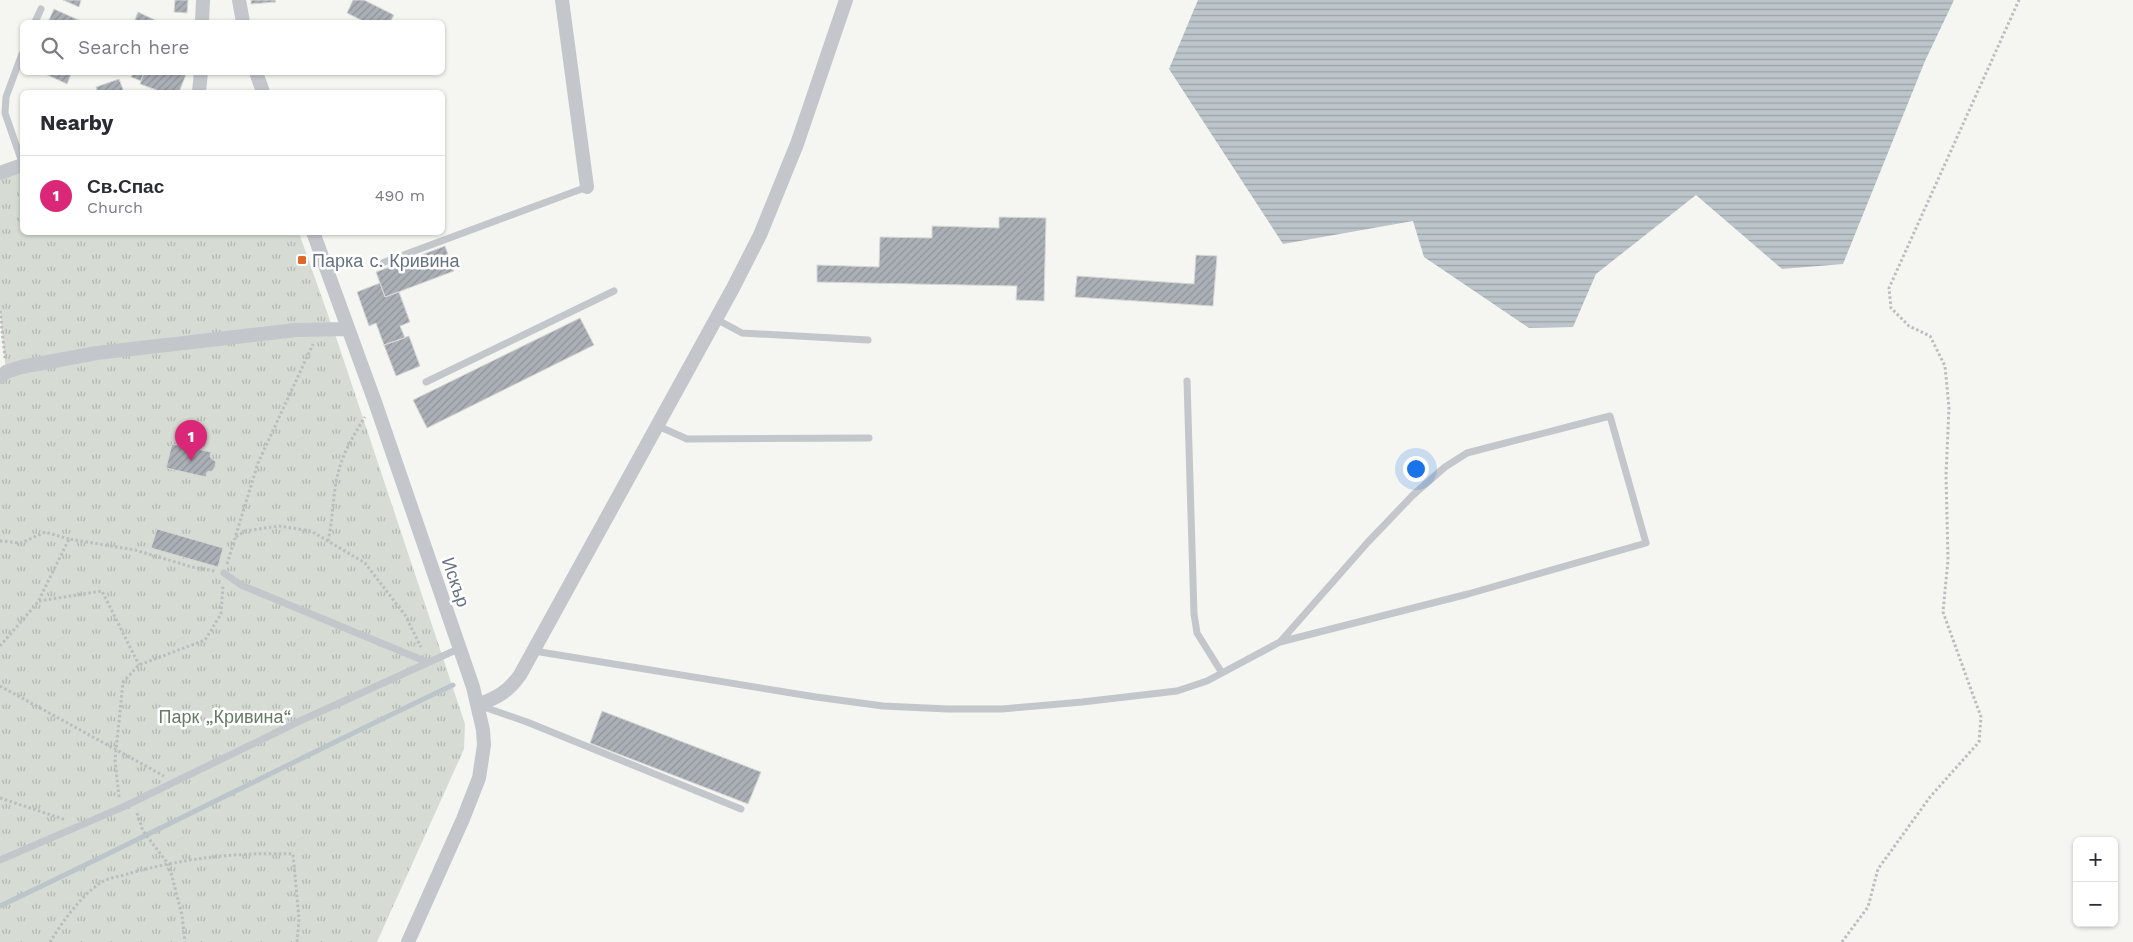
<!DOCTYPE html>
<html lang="en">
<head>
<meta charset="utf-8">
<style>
  :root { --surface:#fff; --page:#f7f7f7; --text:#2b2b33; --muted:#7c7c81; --line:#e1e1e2; --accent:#db2777 }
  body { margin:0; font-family:"Work Sans",sans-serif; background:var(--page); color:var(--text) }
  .controls { position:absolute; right:15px; bottom:15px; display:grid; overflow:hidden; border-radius:8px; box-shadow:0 1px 4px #0004 }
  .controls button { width:45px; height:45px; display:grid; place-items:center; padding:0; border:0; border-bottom:1px solid var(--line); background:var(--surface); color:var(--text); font:25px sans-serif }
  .you { position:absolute; left:1415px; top:468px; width:18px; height:18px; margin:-12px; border:4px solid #fff; border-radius:50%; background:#1a73e8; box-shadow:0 0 0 8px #1a73e833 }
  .badge { display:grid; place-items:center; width:32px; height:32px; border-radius:50%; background:var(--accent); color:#fff; font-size:16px; font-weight:700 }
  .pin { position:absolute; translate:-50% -41px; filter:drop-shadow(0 1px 2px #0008) }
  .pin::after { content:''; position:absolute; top:26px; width:18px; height:15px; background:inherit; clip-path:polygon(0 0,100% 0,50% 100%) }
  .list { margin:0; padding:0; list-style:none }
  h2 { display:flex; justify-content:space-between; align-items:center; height:65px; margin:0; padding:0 20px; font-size:21px }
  h2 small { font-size:16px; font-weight:400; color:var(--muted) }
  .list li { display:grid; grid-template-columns:32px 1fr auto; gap:15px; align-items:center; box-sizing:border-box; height:80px; padding:0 20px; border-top:1px solid var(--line) }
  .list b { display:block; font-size:19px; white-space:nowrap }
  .list p { margin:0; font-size:16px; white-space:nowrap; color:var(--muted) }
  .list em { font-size:16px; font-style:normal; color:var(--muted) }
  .icon { flex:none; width:28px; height:28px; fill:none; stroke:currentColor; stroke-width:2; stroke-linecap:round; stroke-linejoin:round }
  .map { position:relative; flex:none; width:2133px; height:942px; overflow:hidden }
  .search { position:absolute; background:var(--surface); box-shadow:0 1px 4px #0004; left:20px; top:20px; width:425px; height:55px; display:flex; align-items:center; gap:12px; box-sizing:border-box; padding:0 18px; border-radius:8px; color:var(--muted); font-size:19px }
  .panel { position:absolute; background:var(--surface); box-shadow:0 1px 4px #0004; left:20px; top:90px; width:425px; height:145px; border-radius:8px }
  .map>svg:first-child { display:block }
  .grass { fill:url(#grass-tufts) }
  .water { fill:url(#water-rules) }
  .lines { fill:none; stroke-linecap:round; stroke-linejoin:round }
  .stream { stroke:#bcc5ca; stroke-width:5 }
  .building { fill:url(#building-hatch); stroke:#d7d7d5 }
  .path { stroke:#bbbdbf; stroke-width:3; stroke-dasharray:2.5 2.5; stroke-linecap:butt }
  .lane { stroke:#c3c6ca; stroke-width:7 }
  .street { stroke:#c3c6ca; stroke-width:14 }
  .poi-dot { fill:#de672a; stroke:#fff; stroke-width:2 }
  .labels { text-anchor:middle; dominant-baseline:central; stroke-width:5; stroke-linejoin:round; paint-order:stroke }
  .poi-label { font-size:18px; fill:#657282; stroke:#fff; text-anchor:start }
  .street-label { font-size:18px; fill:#657282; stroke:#fff }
  .park-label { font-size:18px; fill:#667a64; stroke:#fff }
</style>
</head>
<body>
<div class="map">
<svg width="2133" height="942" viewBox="0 0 2133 942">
  <defs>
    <pattern id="grass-tufts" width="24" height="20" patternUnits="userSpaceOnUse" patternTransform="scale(1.25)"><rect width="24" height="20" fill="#d6dcd3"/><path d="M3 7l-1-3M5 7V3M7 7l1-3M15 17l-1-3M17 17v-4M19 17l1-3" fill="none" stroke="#b1b7b1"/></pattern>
    <pattern id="water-rules" width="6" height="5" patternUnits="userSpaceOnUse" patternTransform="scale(1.25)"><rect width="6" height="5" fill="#bcc5ca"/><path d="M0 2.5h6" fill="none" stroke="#9ca4a9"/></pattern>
    <pattern id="building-hatch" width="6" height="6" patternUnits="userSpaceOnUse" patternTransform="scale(1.25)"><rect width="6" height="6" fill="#aab0b6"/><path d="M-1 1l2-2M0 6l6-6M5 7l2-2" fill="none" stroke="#8e9499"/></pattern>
  </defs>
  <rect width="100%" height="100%" fill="#f5f5f2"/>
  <!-- grass -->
  <path class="grass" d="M22 165V232L299 233 338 343 465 724 464 749 377 942H0V377L6 372 0 311V173Z"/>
  <!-- water -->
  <path class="water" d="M1198 0H1954L1925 61 1843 264 1782 269 1696 195 1596 274 1573 327 1529 328 1424 257 1413 221 1283 244 1169 69Z"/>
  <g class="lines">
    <!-- stream -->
    <path class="stream" d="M0 906C152 834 301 757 453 685"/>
  </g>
  <!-- building -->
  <path class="building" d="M63 0H81L79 7Z
    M175 0H188L187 13 174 12Z
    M251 0H275L276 2 251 4Z
    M353 0H364L394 15 390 22H365L347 13Z
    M54 9 83 22H48Z
    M138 12 157 21V22H134Z
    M41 72H72L67 84Z
    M144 72 141 81 131 77 132 75 126 73Z
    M144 72H187L179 92H162L140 84Z
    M119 79 124 92H98L96 87Z
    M999 217 1046 218 1044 301 1016 300 1017 286 817 282V265L879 267 880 237 932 238V226L999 228Z
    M445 246 454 271 385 297 376 272Z
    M1196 255 1217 256 1213 306 1075 297 1077 276 1194 284Z
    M380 283 385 297 399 292 410 322 400 326 405 338 384 345 376 323 369 326 357 292Z
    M580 318 594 345 427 428 413 400Z
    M409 336 420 366 396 376 384 345Z
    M172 444 211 452 210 457 216 462 215 467 212 471 207 472 206 477 166 468Z
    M157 529 223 548 218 567 151 548Z
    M602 711 761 772 748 804 590 743Z"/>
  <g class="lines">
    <!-- path -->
    <path class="path" d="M0 311 5 358
      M236 537 245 531 279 526 311 531 365 563 405 615 421 647
      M0 541 21 543 45 532 69 539
      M328 541C334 516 332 488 341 463 346 448 356 431 365 417
      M227 564 258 463 313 344
      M39 601 102 591 139 665
      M0 646 38 602 69 539 135 550 192 567 215 571
      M0 686 164 776
      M119 797 115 760 123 682 139 665 205 640 221 614 223 586
      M0 798 66 820
      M137 813 143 831 169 865 182 915 185 942
      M50 942C63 921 81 895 102 882 110 877 123 876 131 873 185 858 238 852 293 854L299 919 297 942
      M1842 942 1868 907 1878 869 1930 797 1979 742 1981 717 1943 612 1948 560 1946 475 1949 408 1945 366 1930 336 1909 326 1891 308 1889 288 2019 0"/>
    <!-- lane -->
    <path class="lane" d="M35 22 41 9
      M22 54 6 97 5 113 22 162
      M382 263 587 187
      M716 319 742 333 868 340
      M1187 381 1194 614 1197 633 1222 673
      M426 382 614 291
      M658 426 687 439 869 438
      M224 573 241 585 427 662
      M534 651 816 697 883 706 948 709H1002L1082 702 1177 691 1207 681 1280 642 1468 594 1646 543 1610 416 1467 453 1445 467 1413 495 1368 542 1280 642
      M481 706 527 722 741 809
      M0 860 123 807 302 720 458 649"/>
    <!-- street -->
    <path class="street" d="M239 0 243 22
      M562 0 587 187
      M202 22 203 0
      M256 72 263 92
      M199 92 201 72
      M0 173 22 165
      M313 232 375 402 473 687 483 730 484 745 479 778 463 819 408 942
      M0 377 6 372 21 367 97 353 296 330 347 329
      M478 705C498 697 508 692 520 675L733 288 760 235 797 144 846 0"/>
  </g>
  <!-- markers -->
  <rect class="poi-dot" x="297" y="255" width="10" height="10" rx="2.5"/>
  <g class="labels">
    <!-- poi labels -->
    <g class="poi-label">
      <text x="312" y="260">Парка с. Кривина</text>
    </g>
    <!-- street labels -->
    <g class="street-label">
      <text transform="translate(456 582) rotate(71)">Искър</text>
    </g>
    <!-- park labels -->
    <g class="park-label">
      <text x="225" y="716">Парк „Кривина“</text>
    </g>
  </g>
</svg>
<div class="controls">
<button>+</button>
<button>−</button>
</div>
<div class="you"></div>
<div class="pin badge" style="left:191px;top:461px">1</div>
<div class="search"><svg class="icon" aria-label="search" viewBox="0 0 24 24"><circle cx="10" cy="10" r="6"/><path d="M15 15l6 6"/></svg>Search here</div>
<section class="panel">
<h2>Nearby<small></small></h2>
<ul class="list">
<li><span class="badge">1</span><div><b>Св.Спас</b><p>Church</p></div><em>490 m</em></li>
</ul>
</section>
</div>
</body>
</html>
